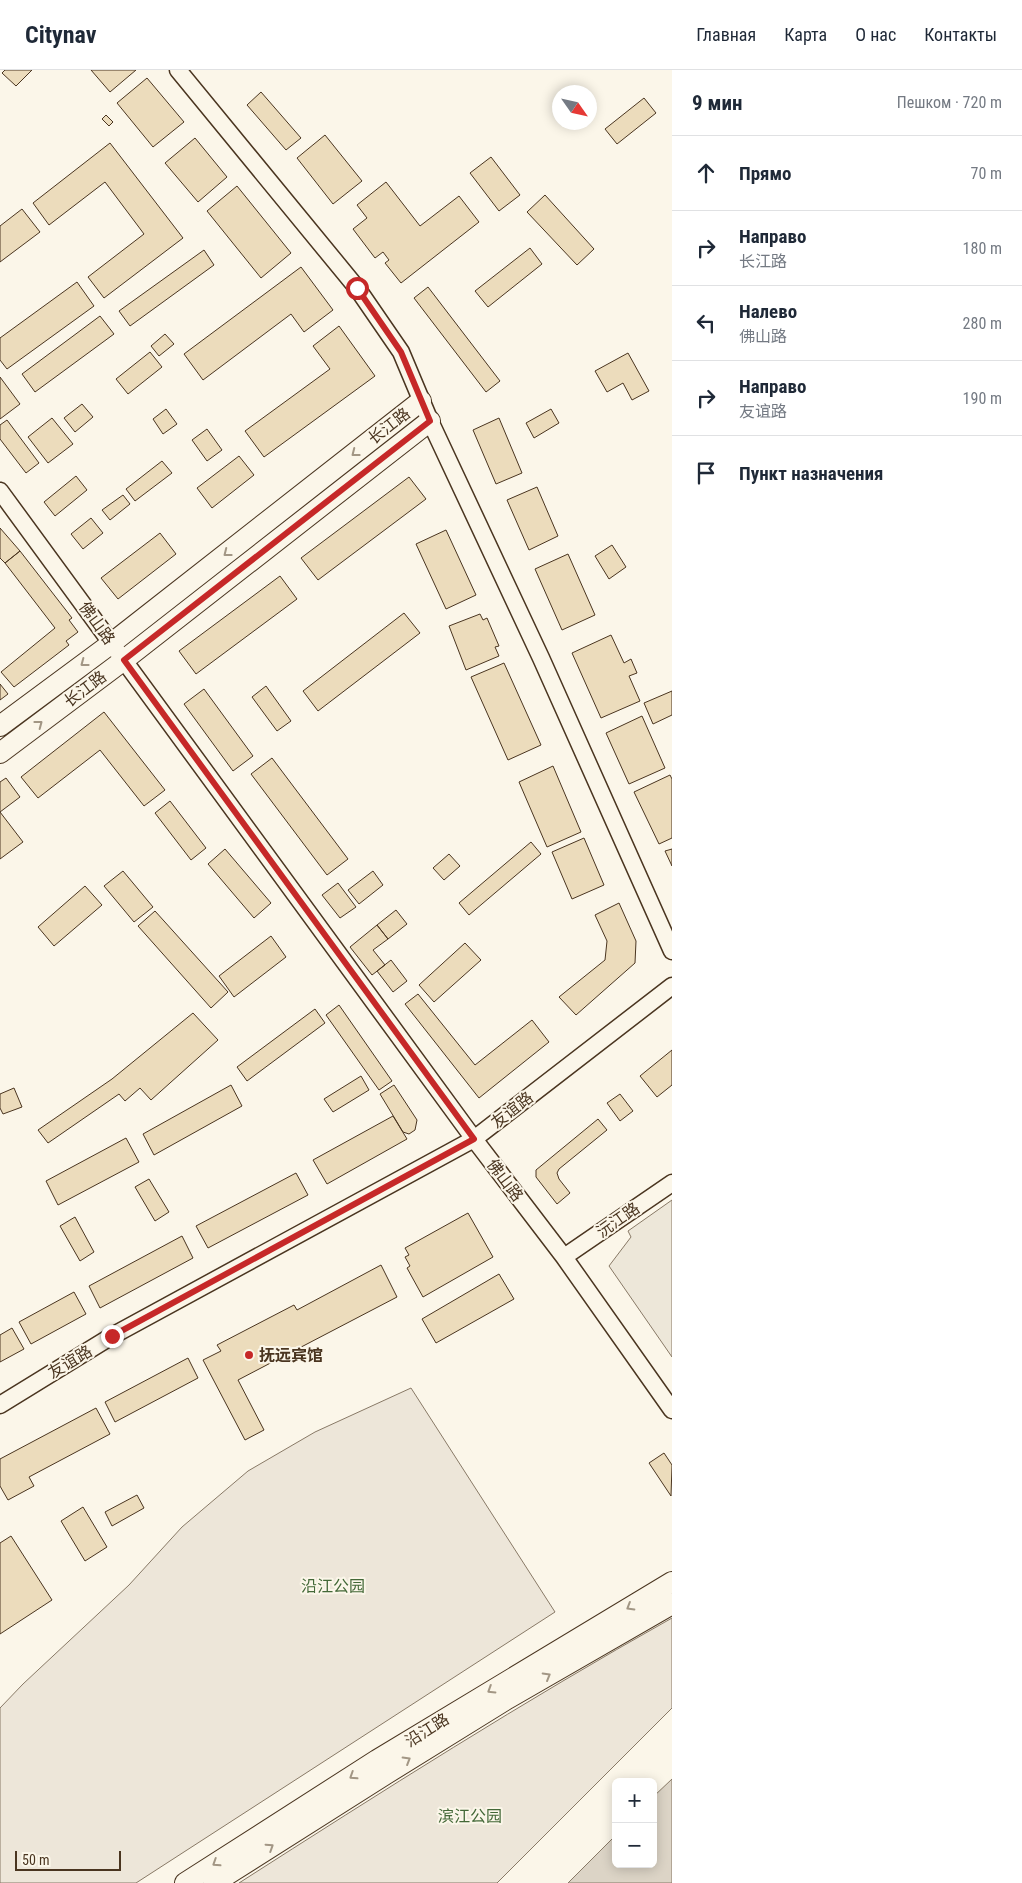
<!DOCTYPE html>
<html lang="ru">
<head>
<meta charset="utf-8">
<style>
  :root { --surface:#fff; --page:#f6f6f7; --text:#1f2937; --muted:#747a83; --line:#e0e1e3 }
  body { margin:0; font-family:"Roboto Condensed","Noto Sans SC",sans-serif; background:var(--page); color:var(--text) }
  .controls { position:absolute; right:15px; bottom:15px; display:grid; overflow:hidden; border-radius:8px; box-shadow:0 2px 12px #0003 }
  .controls button { width:45px; height:45px; display:grid; place-items:center; padding:0; border:0; border-bottom:1px solid var(--line); background:var(--surface); color:var(--text); font:25px sans-serif }
  .compass { position:absolute; left:552px; top:15px; width:45px; height:45px; border-radius:50%; background:var(--surface); box-shadow:0 2px 12px #0003; rotate:124deg }
  .scale { position:absolute; left:15px; bottom:12px; width:106px; box-sizing:border-box; padding-left:5px; border:2px solid #4a3520; border-top:0; font-size:14px; line-height:18px; white-space:nowrap; color:#4a3520; -webkit-text-stroke:4px #fbf6e9; paint-order:stroke }
  .stop { position:absolute; width:15px; height:15px; margin:-11px; border:4px solid #c62828; border-radius:50%; background:#fff }
  .stop.end { background:#c62828; border-color:#fff; box-shadow:0 1px 5px #0008 }
  .list { margin:0; padding:0; list-style:none }
  h2 { display:flex; justify-content:space-between; align-items:center; height:65px; margin:0; padding:0 20px; font-size:21px }
  h2 small { font-size:16px; font-weight:400; color:var(--muted) }
  .list li { display:grid; grid-template-columns:32px 1fr auto; gap:15px; align-items:center; box-sizing:border-box; height:75px; padding:0 20px; border-top:1px solid var(--line) }
  .list b { display:block; font-size:19px; white-space:nowrap }
  .list p { margin:0; font-size:16px; white-space:nowrap; color:var(--muted) }
  .list em { font-size:16px; font-style:normal; color:var(--muted) }
  .icon { flex:none; width:28px; height:28px; fill:none; stroke:currentColor; stroke-width:2; stroke-linecap:round; stroke-linejoin:round }
  .map { position:relative; flex:none; width:672px; height:1813px; overflow:hidden }
  header { display:flex; align-items:center; gap:30px; box-sizing:border-box; height:70px; padding:0 25px; background:var(--surface); border-bottom:1px solid var(--line) }
  header strong { font-size:24px }
  nav { display:flex; gap:28px; margin-inline-start:auto; font-size:18px }
  main { display:flex }
  aside { flex:1; background:var(--surface) }
  .map>svg:first-child { display:block }
  .green { fill:#ede6d9; stroke:#887966 }
  .parking { fill:#ede7d9; stroke:#887966 }
  .water { fill:#dcd4c6; stroke:#887966 }
  .building { fill:#ecdcbc; stroke:#4a3520 }
  .lines { fill:none; stroke-linecap:round; stroke-linejoin:round }
  .minor-casing { stroke:#4a3520; stroke-width:19 }
  .major-casing { stroke:#4a3520; stroke-width:22 }
  .minor { stroke:#fbf6e9; stroke-width:16 }
  .major { stroke:#fbf6e9; stroke-width:20 }
  .oneway { stroke:#a29684 }
  .route { stroke:#c62828; stroke-width:6 }
  .poi-dot { fill:#c62828; stroke:#fbf6e9; stroke-width:2 }
  .labels { text-anchor:middle; dominant-baseline:central; stroke-width:4; stroke-linejoin:round; paint-order:stroke }
  .street-label { font-size:16px; fill:#4a3520; stroke:#fbf6e9 }
  .poi-label { font-size:16px; font-weight:bold; fill:#4a3520; stroke:#fbf6e9; text-anchor:start }
  .park-label { font-size:16px; fill:#436837; stroke:#fbf6e9 }
</style>
</head>
<body>
<header>
<strong>Citynav</strong>
<nav><a>Главная</a><a>Карта</a><a>О нас</a><a>Контакты</a></nav>
</header>
<main>
<div class="map">
<svg width="672" height="1813" viewBox="0 0 672 1813">
  <rect width="100%" height="100%" fill="#fbf6e9"/>
  <!-- green -->
  <path class="green" d="M411 1318 555 1542 136 1813H0V1638L23 1614 129 1515 182 1457 248 1401 315 1362Z
    M672 1548V1638L497 1813H239C381 1722 524 1631 672 1548Z"/>
  <!-- parking -->
  <path class="parking" d="M672 1130V1287L609 1196 631 1167 628 1161Z"/>
  <!-- water -->
  <path class="water" d="M672 1709V1813H568L616 1765V1794H653V1727Z"/>
  <!-- building -->
  <path class="building" d="M5 0H32L16 16 2 3Z
    M91 0H136L110 22Z
    M147 8 184 52 153 77 117 33Z
    M261 22 301 68 286 80 247 35Z
    M644 28 656 43 617 74 605 59Z
    M106 45 113 52 109 56 102 49Z
    M325 65 362 111 333 134 297 88Z
    M195 68 227 107 198 132 165 93Z
    M110 73 183 168 104 228 88 207 144 164 105 112 49 155 33 133Z
    M491 87 520 125 499 141 470 103Z
    M386 112 420 156 459 126 479 152 401 213 385 193 389 190 383 182 375 188 353 159 367 148 357 135Z
    M237 116 291 183 261 208 207 141Z
    M545 125 594 179 577 195 527 142Z
    M22 139 40 162 0 192V156Z
    M530 178 542 194 488 237 475 221Z
    M204 180 214 195 130 256 119 241Z
    M301 197 333 240 304 262 291 244 203 310 184 284Z
    M77 212 94 236 7 299 0 290V268Z
    M428 217 500 311 486 322 414 228Z
    M100 246 114 264 35 322 22 304Z
    M339 256 375 306 264 387 245 361 330 299 313 276Z
    M165 264 174 274 159 286 151 276Z
    M150 282 162 297 128 324 116 309Z
    M628 283 649 321 632 330 623 313 607 322 595 301Z
    M0 307 20 334 0 349Z
    M82 334 93 347 75 362 64 348Z
    M166 339 177 354 163 364 153 349Z
    M551 339 559 353 534 368 526 353Z
    M52 348 73 374 48 393 28 367Z
    M499 348 522 403 496 414 473 360Z
    M7 350 39 393 26 403 0 369V355Z
    M207 359 222 380 207 391 192 370Z
    M239 386 254 405 212 438 197 418Z
    M162 391 172 403 135 431 126 419Z
    M76 406 87 420 55 446 44 432Z
    M409 407 426 429 318 510 301 488Z
    M537 417 558 466 529 480 507 430Z
    M123 425 130 434 110 450 102 440Z
    M91 448 103 463 83 479 71 464Z
    M0 458 20 481 5 493 0 488Z
    M446 460 476 525 446 539 416 474Z
    M160 463 176 484 118 529 101 508Z
    M612 475 626 497 609 509 595 486Z
    M20 481 72 548 69 550 78 562 66 571 69 575 14 617 1 602 55 558 5 493Z
    M568 484 595 545 562 560 535 499Z
    M280 506 297 529 196 604 179 581Z
    M404 543 420 563 318 641 303 621Z
    M480 544 483 550 487 548 499 576 495 577 499 586 466 600 449 556Z
    M611 565 624 593 631 589 637 603 629 606 640 631 601 648 572 583Z
    M504 593 541 675 508 690 471 607Z
    M0 614 8 624 0 630Z
    M266 616 291 651 277 661 252 627Z
    M204 619 253 686 233 701 184 634Z
    M672 621V645L653 654 644 633Z
    M104 642 165 720 144 736 100 680 38 728 21 707Z
    M642 646 665 698 629 714 606 663Z
    M272 688 348 789 327 805 251 704Z
    M553 696 581 762 547 777 519 712Z
    M670 705 672 709V768L659 774 634 722Z
    M6 708 20 727 0 742 23 772 0 789V712Z
    M170 731 206 778 191 790 155 743Z
    M584 768 604 815 572 829 552 782Z
    M531 772 541 784 469 845 459 833Z
    M225 779 271 833 254 848 208 794Z
    M672 779V796L665 781Z
    M449 784 460 796 444 810 433 798Z
    M123 801 153 837 134 852 104 816Z
    M373 801 383 815 359 834 348 820Z
    M338 813 356 837 340 848 322 825Z
    M85 816 102 835 54 876 38 857Z
    M619 833 636 871 635 893 576 945 559 927 605 890 607 871 595 845Z
    M396 840 407 854 388 869 377 855Z
    M155 841 228 922 211 938 138 856Z
    M377 855 388 869 373 880 385 895 372 905 350 877Z
    M271 866 286 887 234 927 219 906Z
    M465 873 481 890 434 932 419 915Z
    M391 890 407 911 393 922 377 901Z
    M418 924 475 995 532 950 549 972 479 1028 405 934Z
    M339 935 392 1011 379 1020 326 945Z
    M315 939 325 953 247 1011 237 997Z
    M193 943 218 970 151 1030 140 1018 125 1031 119 1024 48 1073 38 1060 112 1009Z
    M672 980V1015L657 1027 640 1006Z
    M361 1006 369 1020 333 1042 324 1029Z
    M231 1015 242 1036 154 1085 143 1064Z
    M394 1015 417 1050 415 1060 409 1064 403 1062 380 1024Z
    M14 1018 22 1037 3 1044 0 1038V1024Z
    M620 1024 633 1041 620 1051 607 1033Z
    M393 1046 407 1069 327 1114 313 1090Z
    M598 1049 607 1060 559 1099 557 1103 559 1109 570 1123 557 1134 536 1107V1100Z
    M126 1068 139 1092 58 1135 46 1111Z
    M296 1103 308 1125 208 1178 196 1156Z
    M149 1109 169 1142 155 1151 135 1117Z
    M468 1143 493 1187 423 1227 407 1198 410 1196 405 1187 409 1185 405 1178Z
    M75 1147 94 1182 80 1191 60 1156Z
    M182 1166 193 1188 100 1238 89 1216Z
    M381 1195 397 1227 238 1310 264 1360 245 1370 203 1290 221 1281 217 1275 294 1235 297 1240Z
    M499 1204 514 1229 436 1273 422 1249Z
    M74 1222 86 1244 31 1274 19 1252Z
    M12 1258 24 1279 0 1292V1265Z
    M188 1288 198 1308 115 1352 105 1332Z
    M96 1338 110 1364 29 1407 34 1416 8 1430 0 1416V1389Z
    M664 1383 672 1395 671 1426 649 1393Z
    M137 1425 144 1438 112 1456 105 1442Z
    M83 1437 107 1477 85 1491 61 1451Z
    M11 1466 52 1530 0 1564V1473Z"/>
  <g class="lines">
    <defs>
      <path id="minor" d="M178 0 357 218 401 282 430 351 541 588 672 881
        M0 421 474 1069 564 1187 672 1340
        M564 1187 672 1113
        M0 1335 112 1266 474 1069 672 916"/>
      <path id="major" d="M0 656 112 573 421 331
        M0 683 124 590 430 351
        M185 1813 377 1690 672 1512
        M214 1813 386 1704 507 1629 672 1534"/>
    </defs>
    <!-- minor casing -->
    <use href="#minor" class="minor-casing"/>
    <!-- major casing -->
    <use href="#major" class="major-casing"/>
    <!-- minor -->
    <use href="#minor" class="minor"/>
    <!-- major -->
    <use href="#major" class="major"/>
  </g>
  <!-- one-way arrows -->
  <defs><path id="oneway-chevron" d="M-2-3.5L2.5 0L-2 3.5" fill="none" stroke-width="1.6" stroke-linecap="round" stroke-linejoin="round" transform="scale(1.25)"/></defs>
  <g class="oneway">
    <use href="#oneway-chevron" transform="translate(355 383) rotate(142)"/>
    <use href="#oneway-chevron" transform="translate(227 483) rotate(142)"/>
    <use href="#oneway-chevron" transform="translate(84 593) rotate(143)"/>
    <use href="#oneway-chevron" transform="translate(39 654) rotate(-37)"/>
    <use href="#oneway-chevron" transform="translate(630 1537) rotate(149)"/>
    <use href="#oneway-chevron" transform="translate(547 1606) rotate(-30)"/>
    <use href="#oneway-chevron" transform="translate(491 1620) rotate(148)"/>
    <use href="#oneway-chevron" transform="translate(407 1690) rotate(-31)"/>
    <use href="#oneway-chevron" transform="translate(353 1706) rotate(147)"/>
    <use href="#oneway-chevron" transform="translate(270 1777) rotate(-33)"/>
    <use href="#oneway-chevron" transform="translate(216 1793) rotate(147)"/>
  </g>
  <g class="lines">
    <!-- route -->
    <path class="route" d="M112 1266 474 1069 124 590 430 351 401 282 357 218"/>
  </g>
  <!-- markers -->
  <circle class="poi-dot" cx="249" cy="1285" r="5"/>
  <g class="labels">
    <!-- street labels -->
    <g class="street-label">
      <text transform="translate(389 356) rotate(-38)">长江路</text>
      <text transform="translate(97 553) rotate(54)">佛山路</text>
      <text transform="translate(85 619) rotate(-37)">长江路</text>
      <text transform="translate(512 1040) rotate(-38)">友谊路</text>
      <text transform="translate(505 1110) rotate(53)">佛山路</text>
      <text transform="translate(618 1150) rotate(-35)">沅江路</text>
      <text transform="translate(70 1292) rotate(-31)">友谊路</text>
      <text transform="translate(427 1660) rotate(-32)">沿江路</text>
    </g>
    <!-- poi labels -->
    <g class="poi-label">
      <text x="259" y="1285">抚远宾馆</text>
    </g>
    <!-- park labels -->
    <g class="park-label">
      <text x="333" y="1516">沿江公园</text>
      <text x="470" y="1746">滨江公园</text>
    </g>
  </g>
</svg>
<div class="controls">
<button>+</button>
<button>−</button>
</div>
<svg class="compass" viewBox="-18 -18 36 36"><path d="M0-13l5 13h-10z" fill="#e53935"/><path d="M0 13l5-13h-10z" fill="#747a83"/></svg>
<div class="scale">50 m</div>
<div class="stop" style="left:357px;top:218px"></div>
<div class="stop end" style="left:112px;top:1266px"></div>
</div>
<aside>
<h2>9 мин<small>Пешком · 720 m</small></h2>
<ul class="list">
<li><svg class="icon" aria-label="ahead" viewBox="0 0 24 24"><path d="M12 20V5M6 11l6-6 6 6"/></svg><div><b>Прямо</b></div><em>70 m</em></li>
<li><svg class="icon" aria-label="right" viewBox="0 0 24 24"><path d="M7 20v-9h11M14 6l5 5-5 5"/></svg><div><b>Направо</b><p>长江路</p></div><em>180 m</em></li>
<li><svg class="icon" aria-label="left" viewBox="0 0 24 24"><path d="M17 20v-9H6M10 6l-5 5 5 5"/></svg><div><b>Налево</b><p>佛山路</p></div><em>280 m</em></li>
<li><svg class="icon" aria-label="right" viewBox="0 0 24 24"><path d="M7 20v-9h11M14 6l5 5-5 5"/></svg><div><b>Направо</b><p>友谊路</p></div><em>190 m</em></li>
<li><svg class="icon" aria-label="arrive" viewBox="0 0 24 24"><path d="M6 21V4h12l-3 4 3 4H6"/></svg><div><b>Пункт назначения</b></div></li>
</ul>
</aside>
</main>
</body>
</html>
